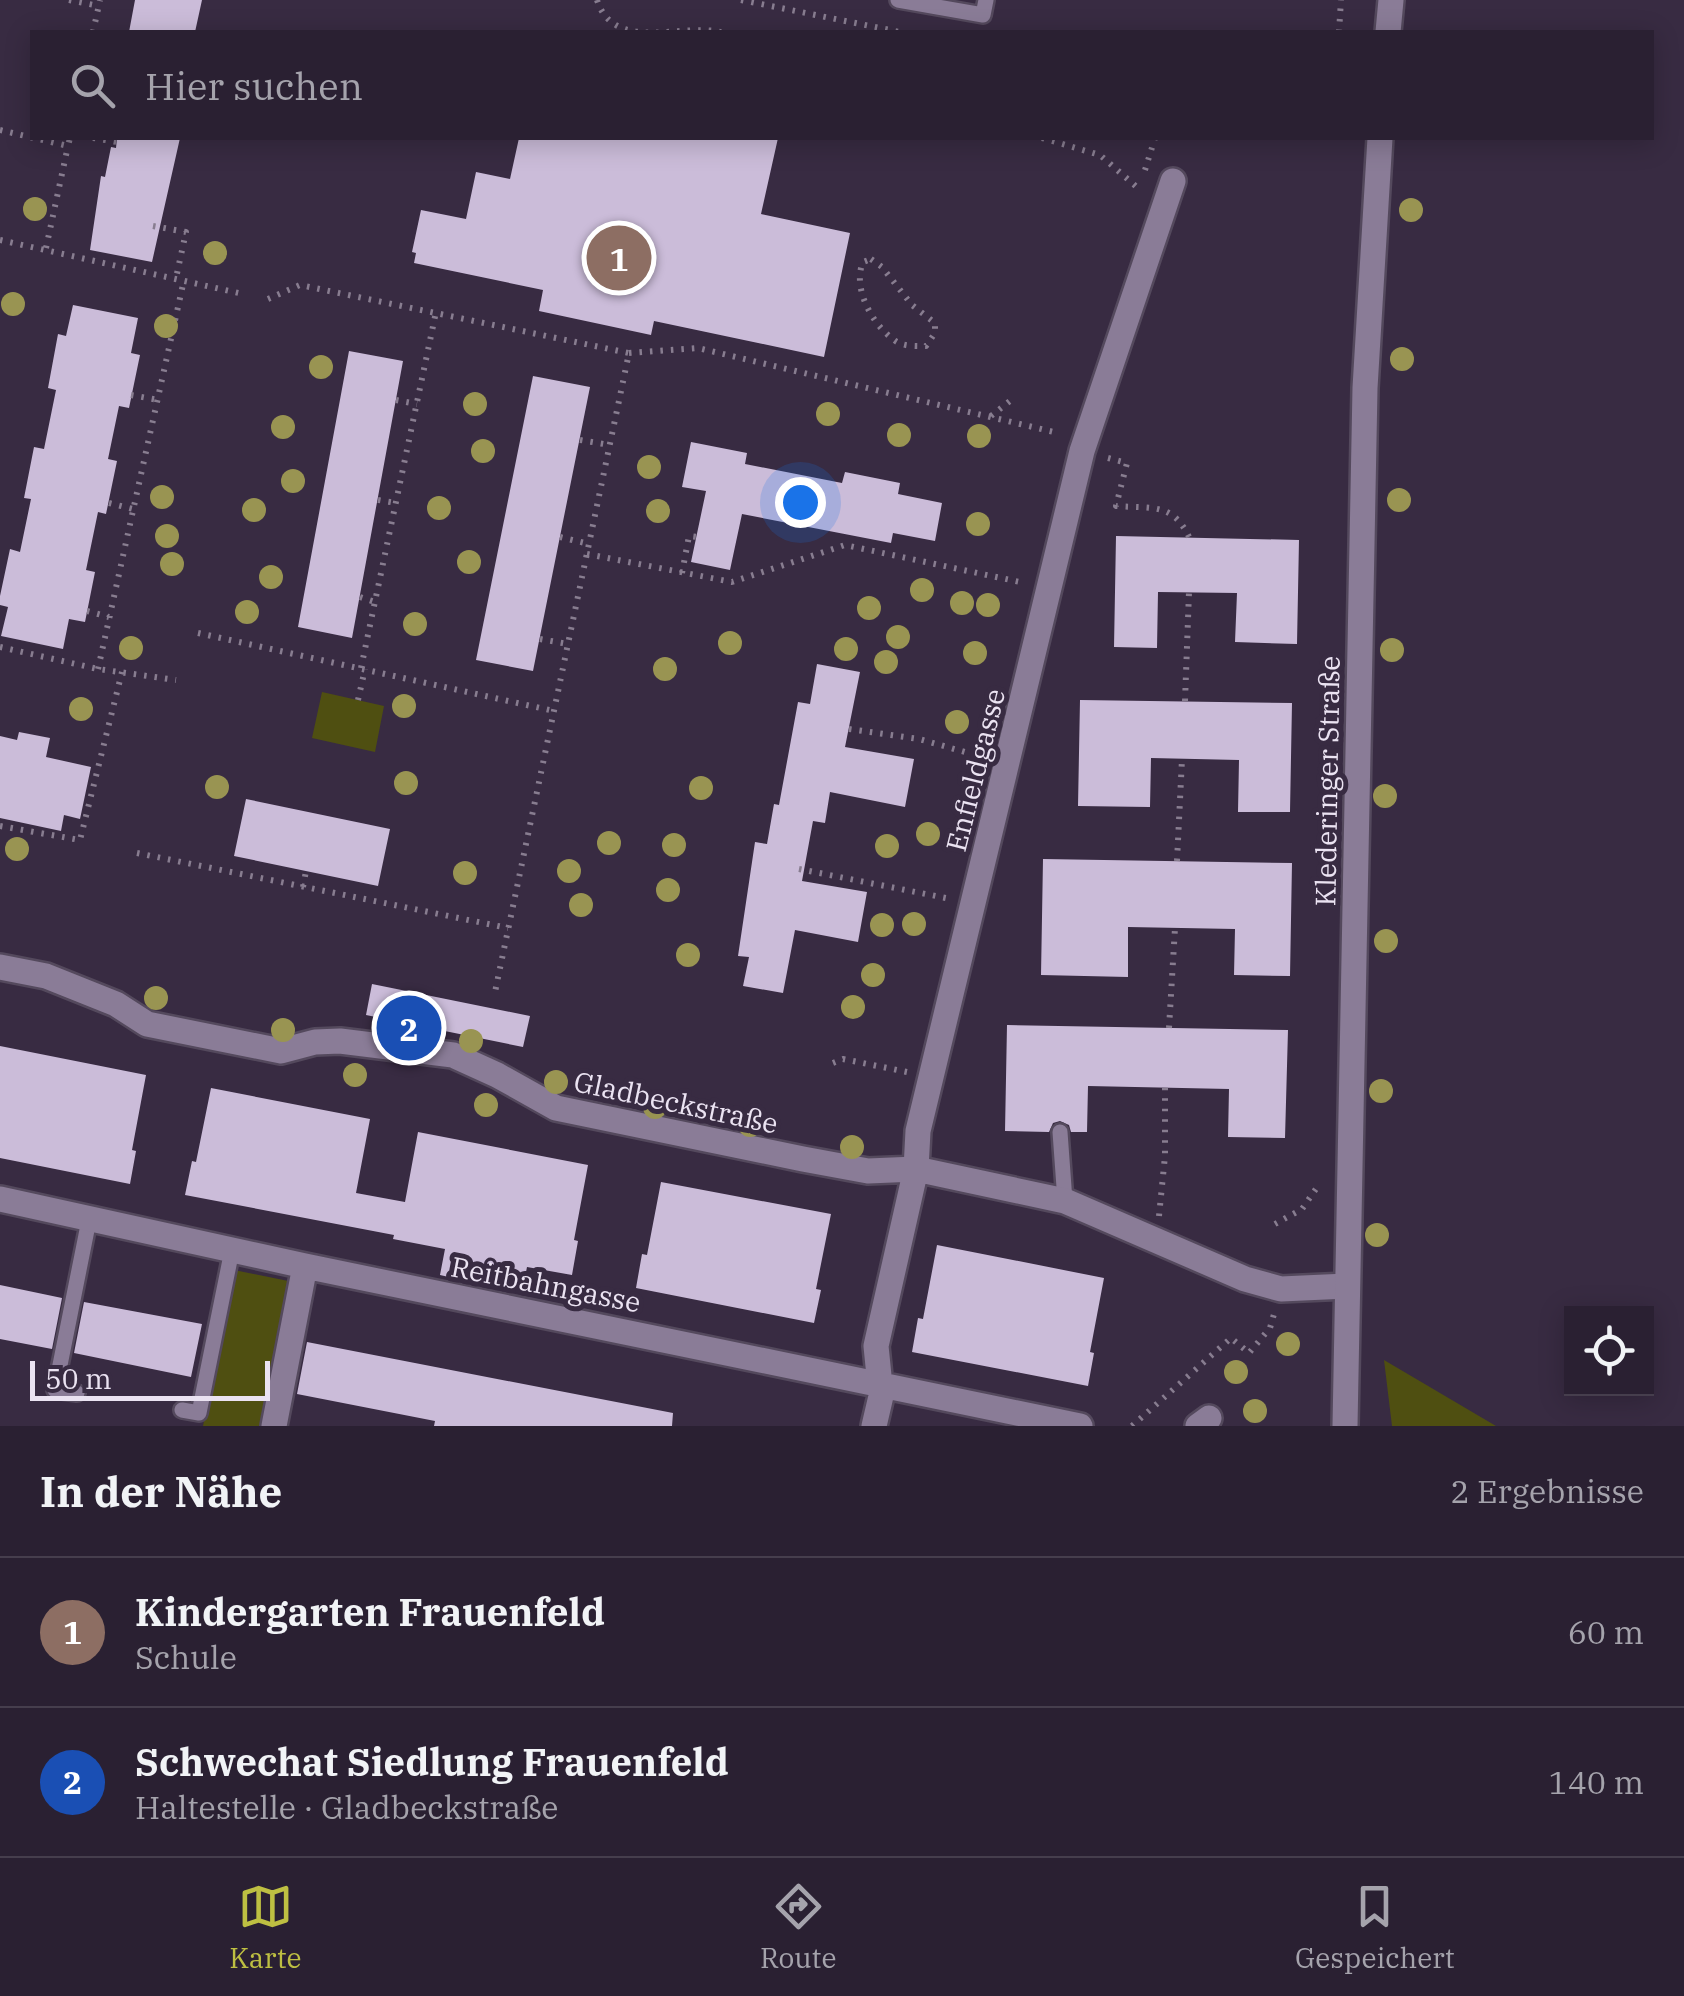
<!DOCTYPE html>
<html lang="de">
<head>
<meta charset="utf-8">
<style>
  :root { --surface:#2a2032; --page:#32283a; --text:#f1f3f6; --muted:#a5a3ac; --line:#463e4d; --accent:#bebf42 }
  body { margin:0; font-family:"IBM Plex Serif",serif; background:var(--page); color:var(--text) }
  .controls { position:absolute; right:30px; bottom:30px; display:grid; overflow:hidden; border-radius:0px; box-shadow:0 5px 25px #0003 }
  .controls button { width:90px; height:90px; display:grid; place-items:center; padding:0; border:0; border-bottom:2px solid var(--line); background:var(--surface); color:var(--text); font:50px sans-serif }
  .scale { position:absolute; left:30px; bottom:25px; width:240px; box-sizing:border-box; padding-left:10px; border:5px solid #ebe3f2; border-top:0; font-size:28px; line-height:35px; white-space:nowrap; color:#ebe3f2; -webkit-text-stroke:8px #382b42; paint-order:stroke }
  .you { position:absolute; left:800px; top:502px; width:35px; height:35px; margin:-25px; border:8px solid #fff; border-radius:50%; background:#1a73e8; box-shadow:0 0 0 15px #1a73e833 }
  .badge { display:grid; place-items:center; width:65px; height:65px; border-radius:50%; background:var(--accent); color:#fff; font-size:32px; font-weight:700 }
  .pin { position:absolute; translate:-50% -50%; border:5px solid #fff; box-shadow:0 2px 10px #0006 }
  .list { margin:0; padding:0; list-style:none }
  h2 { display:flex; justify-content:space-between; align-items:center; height:130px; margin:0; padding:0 40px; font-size:42px }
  h2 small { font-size:32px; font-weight:400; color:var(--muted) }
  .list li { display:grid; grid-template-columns:65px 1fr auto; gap:30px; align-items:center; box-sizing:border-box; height:150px; padding:0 40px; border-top:2px solid var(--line) }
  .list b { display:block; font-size:38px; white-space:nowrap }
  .list p { margin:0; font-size:32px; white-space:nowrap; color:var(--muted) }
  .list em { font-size:32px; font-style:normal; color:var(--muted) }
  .icon { flex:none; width:55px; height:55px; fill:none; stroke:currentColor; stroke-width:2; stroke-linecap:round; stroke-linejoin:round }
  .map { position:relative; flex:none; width:1684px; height:1426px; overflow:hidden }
  .search { position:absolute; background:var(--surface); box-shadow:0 5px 25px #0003; left:30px; right:30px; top:30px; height:110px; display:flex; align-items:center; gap:25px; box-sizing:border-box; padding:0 35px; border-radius:0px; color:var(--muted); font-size:38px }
  .sheet { height:430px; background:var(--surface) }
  nav { display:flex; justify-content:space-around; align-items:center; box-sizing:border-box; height:140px; border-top:2px solid var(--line); background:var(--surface); font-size:28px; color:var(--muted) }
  nav a { display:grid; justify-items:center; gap:5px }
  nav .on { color:var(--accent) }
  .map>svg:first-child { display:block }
  .green { fill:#4f4f11 }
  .building { fill:#cbbcd9 }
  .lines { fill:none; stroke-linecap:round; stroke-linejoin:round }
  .lane-casing { stroke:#54495d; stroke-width:20 }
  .street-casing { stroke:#54495d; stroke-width:30 }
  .secondary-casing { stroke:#54495d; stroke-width:30 }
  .path { stroke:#887d90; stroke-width:6; stroke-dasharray:2.5 8; stroke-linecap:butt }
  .lane { stroke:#8a7c97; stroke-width:15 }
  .street { stroke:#8a7c97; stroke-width:25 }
  .secondary { stroke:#8a7c97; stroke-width:25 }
  .tree { fill:#999452 }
  .labels { text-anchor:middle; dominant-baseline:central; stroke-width:10; stroke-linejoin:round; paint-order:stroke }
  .street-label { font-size:28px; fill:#ebe3f2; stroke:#382b42 }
</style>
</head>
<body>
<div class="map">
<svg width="1684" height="1426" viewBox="0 0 1684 1426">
  <rect width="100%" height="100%" fill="#382b42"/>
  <!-- green -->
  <path class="green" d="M322 692 384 706 375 752 312 738Z
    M234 1270 298 1283 269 1426H203Z
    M1384 1360 1496 1426H1392Z"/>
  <!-- building -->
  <path class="building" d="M135 0H202L195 32H129Z
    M117 138H180L152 262 90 250 101 176 105 177 111 147 116 148Z
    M519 138H778L761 214 850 233 824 357 654 321 651 335 539 311 543 290 414 263 416 253 412 252 421 210 466 219 476 172 510 179Z
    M73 305 138 318 131 353 140 355 129 408 119 406 108 459 117 461 106 514 98 512 86 570 95 572 85 622 69 619 63 649 1 636 8 607 0 605V596L10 549 20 552 31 499 24 498 34 447 44 449 56 390 48 388 58 334 66 336Z
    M349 351 403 361 352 638 298 627Z
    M533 376 590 387 533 671 476 660Z
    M691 442 747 453 745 464 842 483 845 472 900 483 898 494 942 503 935 541 893 533 891 543 742 514 730 570 691 562 706 491 682 487Z
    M1116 536 1299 540 1297 644 1235 642 1237 593 1158 592 1157 648 1114 647Z
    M817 664 860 672 845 747 914 759 905 807 830 792 825 823 813 821 802 881 867 892 858 942 795 930 783 993 743 986 749 957 738 956 755 842 767 844 774 804 779 805 798 702 810 704Z
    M1080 700 1292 703 1290 812H1238L1239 760 1151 758 1150 807 1078 806Z
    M19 732 50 738 46 757 91 767 80 819 64 815 61 831 0 818V736L17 740Z
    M246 799 390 829 378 886 234 856Z
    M1043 859 1292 863 1290 976 1234 975 1235 929 1128 927V977L1041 975Z
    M372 984 530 1016 523 1047 366 1015Z
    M1007 1025 1288 1030 1285 1138 1228 1137 1229 1089 1088 1086 1087 1132H1071L1069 1125 1060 1121 1053 1123 1049 1132 1005 1131Z
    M0 1046 146 1075 132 1150 136 1151 130 1184 0 1158Z
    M211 1088 370 1119 356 1193 405 1202 418 1132 588 1165 574 1240 578 1241 572 1275 527 1267 522 1292 484 1285 440 1275 445 1249 393 1239 394 1235 185 1195 192 1161 196 1162Z
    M661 1182 831 1214 816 1289 821 1290 814 1323 636 1288 642 1254 647 1255Z
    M937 1245 1104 1278 1090 1352 1094 1353 1088 1386 912 1352 918 1318 923 1319Z
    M0 1285 62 1298 52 1349 0 1339Z
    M84 1302 202 1324 191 1377 74 1353Z
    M307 1342 673 1413 672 1426H434L435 1421 297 1394Z"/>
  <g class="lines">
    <defs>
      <path id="lane" d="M898 0 983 15 986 0
        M1060 1132 1065 1201
        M77 1393 55 1390 89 1220
        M182 1410 199 1413 232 1250"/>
      <path id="street" d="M0 967 46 976 116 1004 147 1024 281 1051 315 1042 340 1041 453 1055 497 1075 556 1108 803 1159 868 1171 916 1169 1065 1201 1245 1279 1281 1289 1347 1286
        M0 1199 305 1266 1080 1426
        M274 1426 305 1266
        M874 1426 881 1396 876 1346 916 1169 918 1131 1082 451 1173 181
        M1198 1426 1209 1418"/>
      <path id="secondary" d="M1388 32 1391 0
        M1345 1426 1365 388 1380 138"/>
    </defs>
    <!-- lane casing -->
    <use href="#lane" class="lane-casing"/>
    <!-- street casing -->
    <use href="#street" class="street-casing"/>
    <!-- secondary casing -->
    <use href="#secondary" class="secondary-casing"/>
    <!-- path -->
    <path class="path" d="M69 0 99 6
      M597 0C614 53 680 23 721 32
      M741 0 900 32
      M93 32 100 0
      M1339 32 1341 0
      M0 130 68 146 70 138
      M93 138 117 142
      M1042 138 1100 155 1139 189
      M1145 170 1155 138
      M153 226 186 232 176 278
      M0 240 243 294
      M46 248 68 146
      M871 259 882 267 912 305 935 323V333L926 346C916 346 903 347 894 340 872 324 852 288 863 262Z
      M268 299 300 285 629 353 495 992
      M629 353 698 348 1058 433
      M131 395 158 400
      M396 400 417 404
      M991 416 1015 397
      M580 440 610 445
      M1108 458 1127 463 1116 506C1153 509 1173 502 1190 539
      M378 500 396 503
      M109 503 133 509
      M560 537 589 544
      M587 554 732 582 845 545 1020 582
      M682 573 689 536 697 537
      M360 597 375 602
      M87 611 109 617
      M198 633 554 711
      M540 639 568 644
      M0 647 98 669 176 680
      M361 668 436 312
      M98 669 184 280
      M358 700 365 669
      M1185 701 1189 592
      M849 729 919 739 979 756
      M0 826 80 840 122 672
      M137 853 508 928
      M1177 861 1182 759
      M799 869 946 898
      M303 887 306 871
      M1169 1028 1175 928
      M833 1063 843 1059 907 1072
      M1159 1216 1165 1156V1087
      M1275 1224 1302 1209 1320 1183
      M1132 1426 1231 1338 1249 1353 1270 1328 1274 1314"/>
    <!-- lane -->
    <use href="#lane" class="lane"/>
    <!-- street -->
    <use href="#street" class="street"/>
    <!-- secondary -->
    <use href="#secondary" class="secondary"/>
  </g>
  <!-- trees -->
  <g class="tree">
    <circle cx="35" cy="209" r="12"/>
    <circle cx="1411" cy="210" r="12"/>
    <circle cx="215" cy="253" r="12"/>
    <circle cx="13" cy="304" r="12"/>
    <circle cx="166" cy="326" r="12"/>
    <circle cx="1402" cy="359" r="12"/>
    <circle cx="321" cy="367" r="12"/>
    <circle cx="475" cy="404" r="12"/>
    <circle cx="828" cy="414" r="12"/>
    <circle cx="283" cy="427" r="12"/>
    <circle cx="899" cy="435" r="12"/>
    <circle cx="979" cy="436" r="12"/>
    <circle cx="483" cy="451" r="12"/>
    <circle cx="649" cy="467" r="12"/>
    <circle cx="293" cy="481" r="12"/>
    <circle cx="162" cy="497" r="12"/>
    <circle cx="1399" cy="500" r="12"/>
    <circle cx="439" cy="508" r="12"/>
    <circle cx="254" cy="510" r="12"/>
    <circle cx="658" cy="511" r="12"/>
    <circle cx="978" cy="524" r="12"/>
    <circle cx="167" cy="536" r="12"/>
    <circle cx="469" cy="562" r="12"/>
    <circle cx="172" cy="564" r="12"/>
    <circle cx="271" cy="577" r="12"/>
    <circle cx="922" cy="590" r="12"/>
    <circle cx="962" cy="603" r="12"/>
    <circle cx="988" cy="605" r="12"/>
    <circle cx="869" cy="608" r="12"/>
    <circle cx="247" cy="612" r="12"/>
    <circle cx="415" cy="624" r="12"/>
    <circle cx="898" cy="637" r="12"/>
    <circle cx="730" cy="643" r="12"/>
    <circle cx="131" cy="648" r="12"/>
    <circle cx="846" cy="649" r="12"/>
    <circle cx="1392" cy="650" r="12"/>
    <circle cx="975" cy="653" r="12"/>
    <circle cx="886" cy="662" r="12"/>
    <circle cx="665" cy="669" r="12"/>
    <circle cx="404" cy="706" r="12"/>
    <circle cx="81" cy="709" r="12"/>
    <circle cx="957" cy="722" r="12"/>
    <circle cx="406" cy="783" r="12"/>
    <circle cx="217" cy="787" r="12"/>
    <circle cx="701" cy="788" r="12"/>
    <circle cx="1385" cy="796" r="12"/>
    <circle cx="928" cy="834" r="12"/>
    <circle cx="609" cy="843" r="12"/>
    <circle cx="674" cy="845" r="12"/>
    <circle cx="887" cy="846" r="12"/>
    <circle cx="17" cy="849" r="12"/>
    <circle cx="569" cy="871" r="12"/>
    <circle cx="465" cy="873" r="12"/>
    <circle cx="668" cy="890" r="12"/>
    <circle cx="581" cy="905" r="12"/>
    <circle cx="914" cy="924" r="12"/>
    <circle cx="882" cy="925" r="12"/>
    <circle cx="1386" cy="941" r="12"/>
    <circle cx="688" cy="955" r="12"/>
    <circle cx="873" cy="975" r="12"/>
    <circle cx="156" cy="998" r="12"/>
    <circle cx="853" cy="1007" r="12"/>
    <circle cx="283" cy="1030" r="12"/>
    <circle cx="471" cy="1041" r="12"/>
    <circle cx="355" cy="1075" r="12"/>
    <circle cx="556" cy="1082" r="12"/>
    <circle cx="1381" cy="1091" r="12"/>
    <circle cx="486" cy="1105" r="12"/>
    <circle cx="655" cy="1107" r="12"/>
    <circle cx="750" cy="1125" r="12"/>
    <circle cx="852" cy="1147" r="12"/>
    <circle cx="1377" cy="1235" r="12"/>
    <circle cx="1288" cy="1344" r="12"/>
    <circle cx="1236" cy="1372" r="12"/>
    <circle cx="1255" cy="1411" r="12"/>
  </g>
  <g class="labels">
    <!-- street labels -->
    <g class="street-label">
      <text transform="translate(975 770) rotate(-76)">Enfieldgasse</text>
      <text transform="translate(1327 781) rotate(-89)">Klederinger Straße</text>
      <text transform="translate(676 1102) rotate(12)">Gladbeckstraße</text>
      <text transform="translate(546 1284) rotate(11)">Reitbahngasse</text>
    </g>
  </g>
</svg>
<div class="controls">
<button><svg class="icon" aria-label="locate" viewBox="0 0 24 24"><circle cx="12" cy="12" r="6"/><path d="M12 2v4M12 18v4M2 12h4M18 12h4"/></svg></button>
</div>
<div class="scale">50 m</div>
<div class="you"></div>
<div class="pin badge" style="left:619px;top:258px;background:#8d6e63">1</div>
<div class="pin badge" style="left:409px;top:1028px;background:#1a4fb4">2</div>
<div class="search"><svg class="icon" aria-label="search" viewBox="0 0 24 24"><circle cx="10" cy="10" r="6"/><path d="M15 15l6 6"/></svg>Hier suchen</div>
</div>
<section class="sheet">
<h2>In der Nähe<small>2 Ergebnisse</small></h2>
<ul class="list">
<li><span class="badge" style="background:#8d6e63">1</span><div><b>Kindergarten Frauenfeld</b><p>Schule</p></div><em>60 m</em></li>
<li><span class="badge" style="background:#1a4fb4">2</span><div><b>Schwechat Siedlung Frauenfeld</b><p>Haltestelle · Gladbeckstraße</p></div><em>140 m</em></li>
</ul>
</section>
<nav>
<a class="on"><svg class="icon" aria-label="map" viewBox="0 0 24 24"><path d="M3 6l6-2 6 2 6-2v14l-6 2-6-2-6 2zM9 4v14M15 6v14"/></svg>Karte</a>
<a><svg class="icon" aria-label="directions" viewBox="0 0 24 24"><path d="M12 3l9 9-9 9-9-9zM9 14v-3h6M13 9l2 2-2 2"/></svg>Route</a>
<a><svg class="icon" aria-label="saved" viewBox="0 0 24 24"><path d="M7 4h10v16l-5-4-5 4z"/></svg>Gespeichert</a>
</nav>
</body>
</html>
